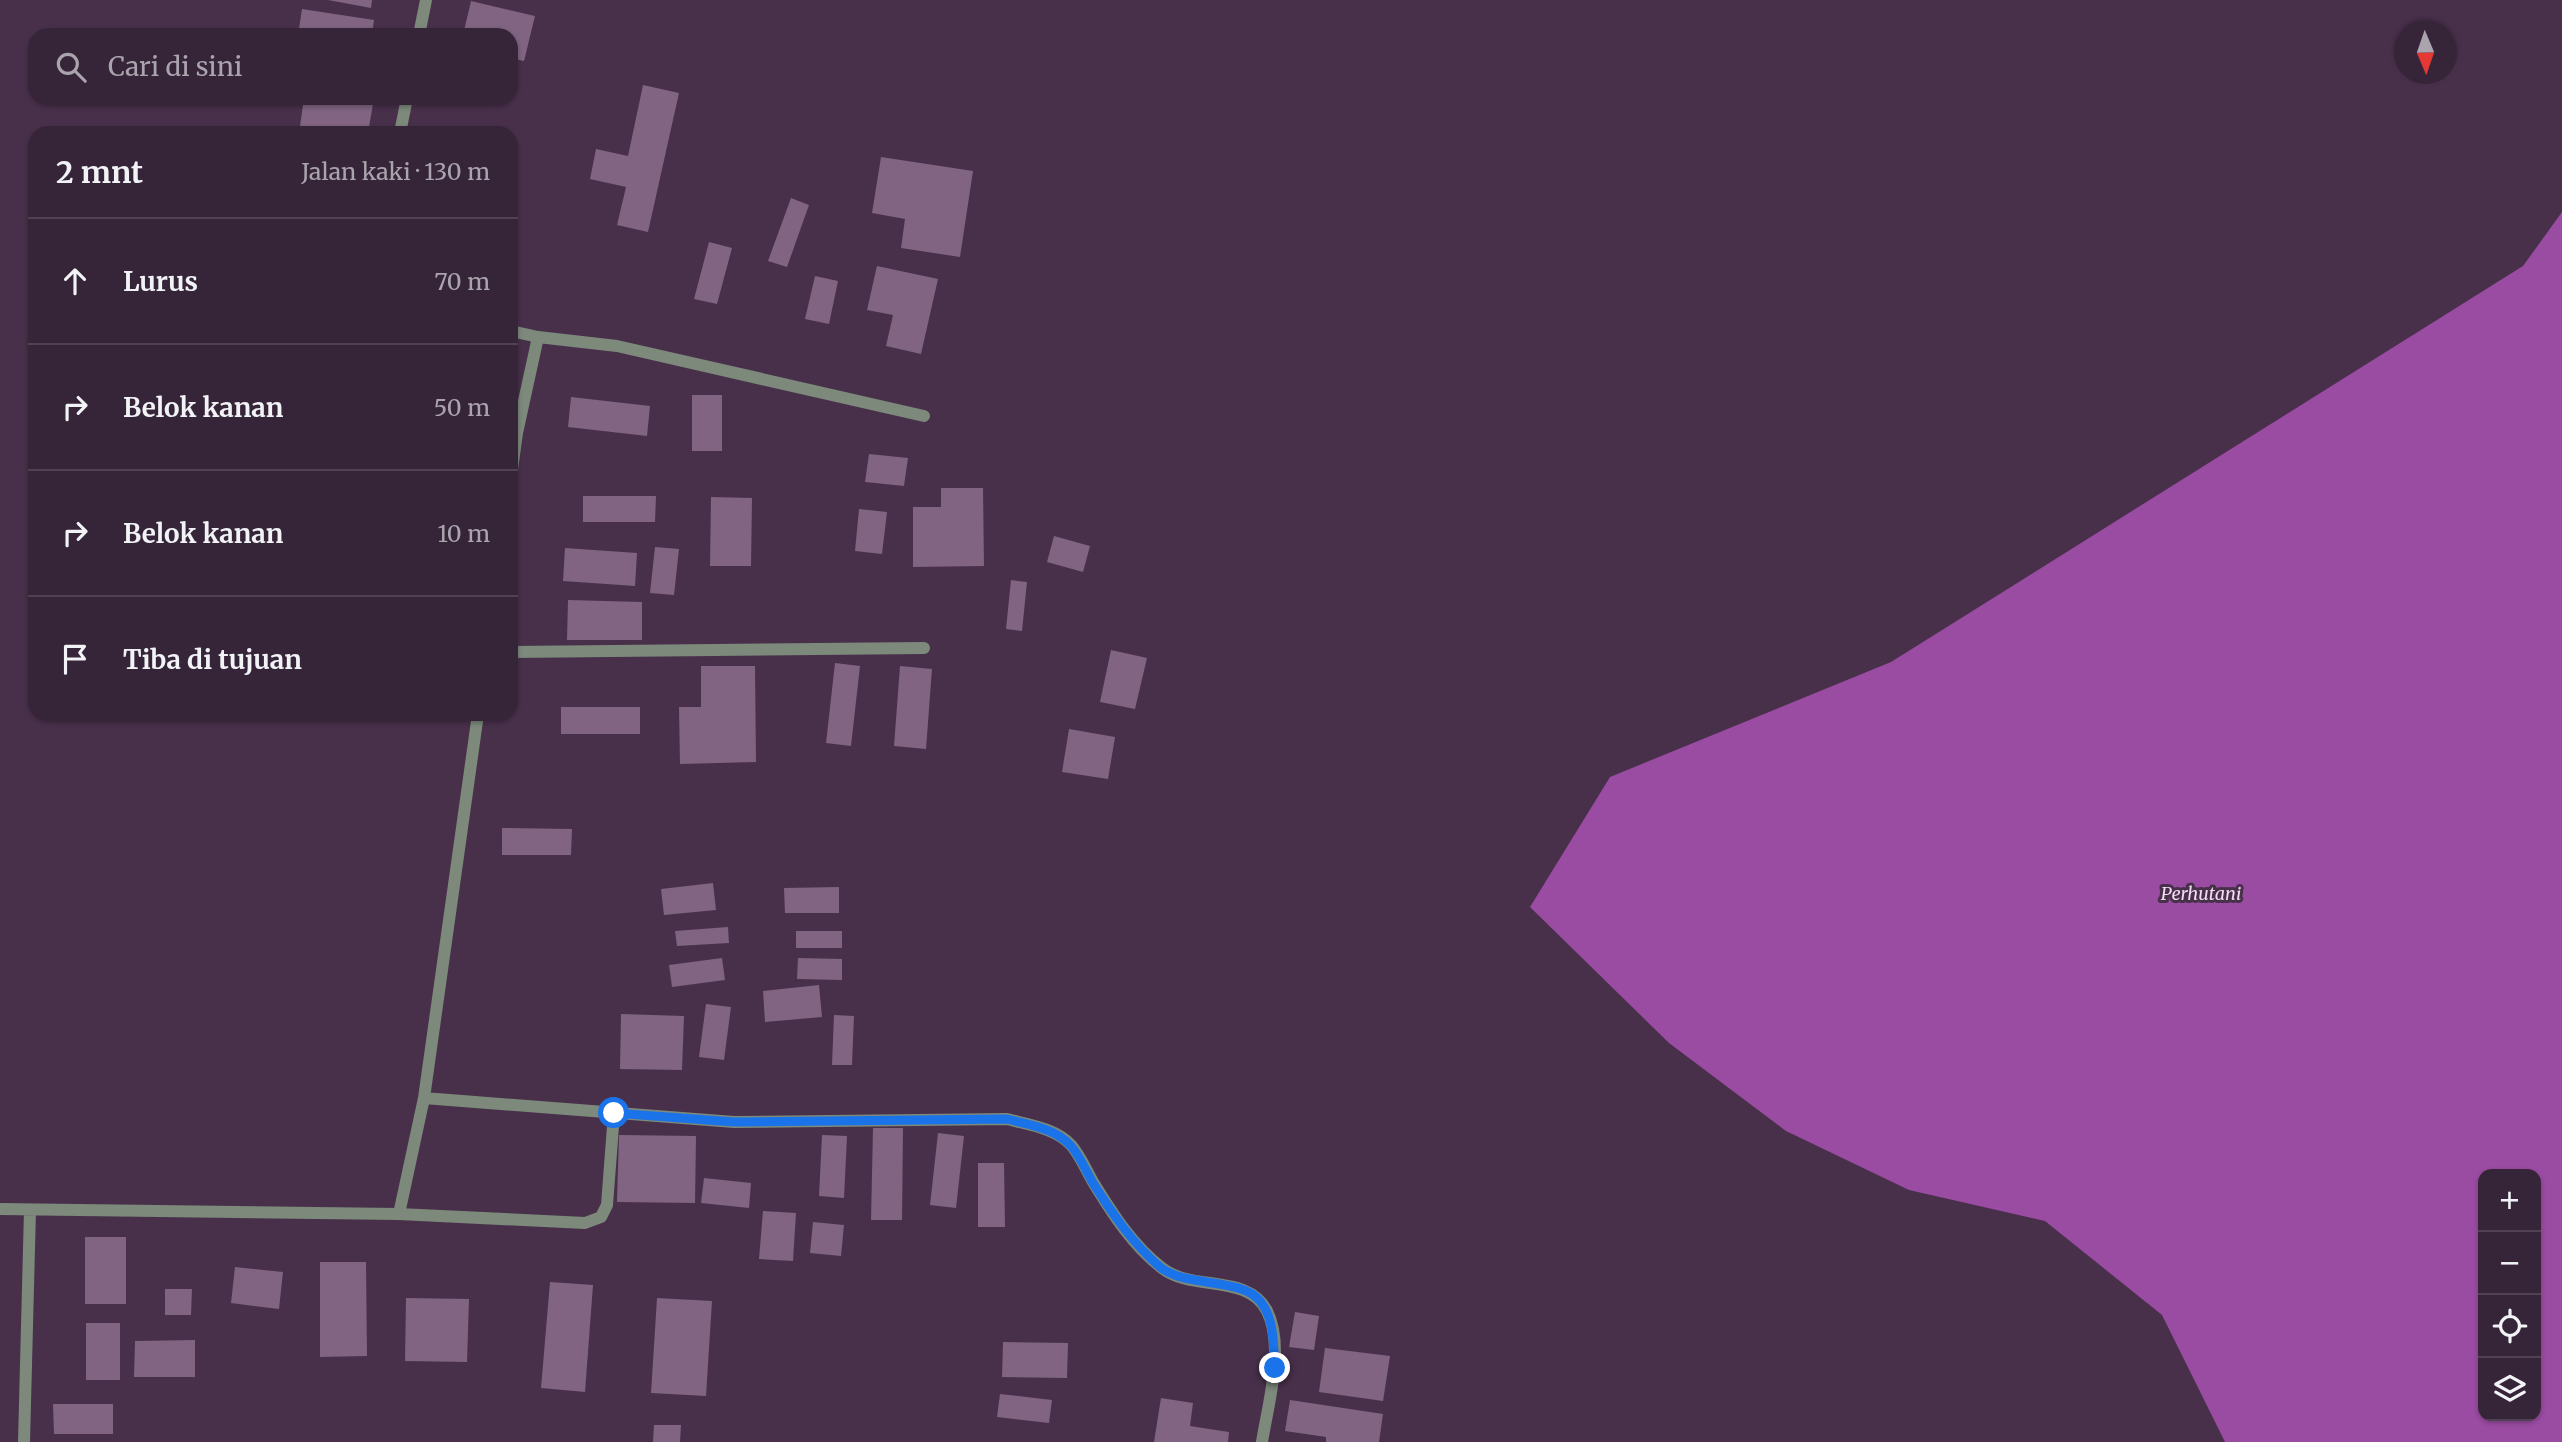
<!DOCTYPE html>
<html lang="id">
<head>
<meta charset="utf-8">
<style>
  :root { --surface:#362438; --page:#413043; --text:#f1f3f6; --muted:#aaa4ae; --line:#504153 }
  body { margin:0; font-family:Merriweather,serif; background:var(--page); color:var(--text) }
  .controls { position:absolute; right:21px; bottom:21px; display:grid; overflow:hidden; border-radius:14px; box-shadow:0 2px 5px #0004 }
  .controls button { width:63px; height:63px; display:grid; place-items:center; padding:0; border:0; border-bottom:2px solid var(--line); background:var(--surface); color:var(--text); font:35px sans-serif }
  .compass { position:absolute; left:2394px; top:21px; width:63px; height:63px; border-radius:50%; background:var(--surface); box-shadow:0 2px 5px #0004; rotate:178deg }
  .stop { position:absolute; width:21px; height:21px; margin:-16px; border:5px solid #1a73e8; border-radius:50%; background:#fff }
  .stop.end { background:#1a73e8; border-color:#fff; box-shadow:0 2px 7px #0008 }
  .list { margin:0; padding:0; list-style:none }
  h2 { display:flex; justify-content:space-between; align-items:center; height:91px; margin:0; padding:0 28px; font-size:30px }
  h2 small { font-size:23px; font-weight:400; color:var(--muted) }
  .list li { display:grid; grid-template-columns:46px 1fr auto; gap:21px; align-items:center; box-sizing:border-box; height:126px; padding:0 28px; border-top:2px solid var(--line) }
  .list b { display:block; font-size:26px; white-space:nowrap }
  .list em { font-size:23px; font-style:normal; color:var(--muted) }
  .icon { flex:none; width:38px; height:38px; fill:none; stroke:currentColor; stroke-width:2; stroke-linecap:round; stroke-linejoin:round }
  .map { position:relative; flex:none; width:2562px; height:1442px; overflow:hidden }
  .search { position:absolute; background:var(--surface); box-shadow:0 2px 5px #0004; left:28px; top:28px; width:490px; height:77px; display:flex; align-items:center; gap:18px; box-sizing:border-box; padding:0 24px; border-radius:21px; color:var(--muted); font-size:26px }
  .panel { position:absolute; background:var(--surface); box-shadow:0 2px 5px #0004; left:28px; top:126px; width:490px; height:595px; border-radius:21px }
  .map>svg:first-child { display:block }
  .forest { fill:#9a4ca2; fill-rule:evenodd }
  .building { fill:#806482 }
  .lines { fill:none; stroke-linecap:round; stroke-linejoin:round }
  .minor { stroke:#7c897b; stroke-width:12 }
  .route { stroke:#1a73e8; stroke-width:9 }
  .labels { text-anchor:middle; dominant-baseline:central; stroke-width:6; stroke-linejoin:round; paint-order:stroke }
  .park-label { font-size:18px; font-style:italic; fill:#f1dcf2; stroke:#48304b }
</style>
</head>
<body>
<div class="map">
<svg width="2562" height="1442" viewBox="0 0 2562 1442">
  <rect width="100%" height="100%" fill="#48304b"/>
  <!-- forest -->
  <path class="forest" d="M2562 212V1442H2225L2162 1315 2045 1221 1909 1190 1786 1131 1669 1043 1530 907 1610 777 1891 662 2523 266ZM2483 1174H2536V1416H2483Z"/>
  <!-- building -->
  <path class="building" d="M328 0H372L371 8Z
    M471 1 535 16 524 61 511 58V35H463Z
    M302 9 374 20 372 35H298Z
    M643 85 679 93 648 232 617 225 626 187 590 179 596 149 628 156Z
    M304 98H374L368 133H299Z
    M881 157 973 171 960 257 901 248 905 219 872 213Z
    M791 198 809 205 787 267 768 261Z
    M709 242 732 248 717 304 694 299Z
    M877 266 938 279 921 354 886 346 893 315 867 310Z
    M815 276 838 281 829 324 805 319Z
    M692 395H722V451H692Z
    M571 397 650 406 647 436 568 427Z
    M869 454 908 458 904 486 865 482Z
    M941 488H983L984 566 913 567V507H941Z
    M583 496H656L655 522H583Z
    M711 497 752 498 751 566H710Z
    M859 509 887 512 882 554 855 551Z
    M1054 536 1090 546 1083 572 1047 562Z
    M655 547 679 549 674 595 650 593Z
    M565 548 637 553 635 586 563 581Z
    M1011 580 1027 582 1022 631 1006 629Z
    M568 600 642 602V640H567Z
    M1111 650 1147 658 1135 709 1100 702Z
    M835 663 860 666 851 746 826 743Z
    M701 666H755L756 762 680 764 679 707H701Z
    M900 666 932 669 926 749 894 746Z
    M561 707H640V734H561Z
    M1069 729 1115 737 1108 779 1062 772Z
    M502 828 572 829 571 855H502Z
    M713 883 716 910 664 915 661 889Z
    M839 887V913H785L784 888Z
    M728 927 729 943 677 946 675 931Z
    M796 931H842V948H796Z
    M722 958 725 980 672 987 669 965Z
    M798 958 842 959V980L797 979Z
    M819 985 822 1017 765 1022 763 991Z
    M706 1004 731 1007 724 1060 699 1057Z
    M621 1014 684 1016 682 1070 620 1069Z
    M834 1015 854 1016 852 1065H832Z
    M873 1128H903L902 1220H871Z
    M938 1133 964 1136 956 1208 930 1205Z
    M619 1135 696 1136 695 1203 617 1202Z
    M822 1135 847 1136 844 1198 819 1196Z
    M978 1163H1004L1005 1227H978Z
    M704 1178 751 1183 749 1208 701 1203Z
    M763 1211 796 1213 793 1261 759 1259Z
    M813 1222 844 1225 841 1256 810 1253Z
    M85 1237H126V1304H85Z
    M320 1262H366L367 1356 320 1357Z
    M235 1267 283 1272 279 1309 231 1303Z
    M550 1282 593 1285 585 1392 541 1388Z
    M165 1289H192L191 1315H165Z
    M406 1298 469 1299 467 1362 405 1361Z
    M657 1298 712 1301 706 1396 651 1393Z
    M1295 1312 1319 1316 1314 1350 1289 1347Z
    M86 1323H120V1380H86Z
    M195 1340V1377H134L135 1341Z
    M1003 1342 1068 1343 1067 1378 1002 1377Z
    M1325 1348 1390 1356 1383 1401 1319 1392Z
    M1000 1394 1052 1400 1049 1423 997 1417Z
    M1161 1398 1193 1403 1190 1426 1229 1432 1228 1442H1154Z
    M1290 1400 1383 1414 1379 1442H1326V1437L1285 1431Z
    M53 1404H113V1434H54Z
    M654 1425H681L680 1442H653Z"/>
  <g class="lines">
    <!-- minor -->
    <path class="minor" d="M419 35 426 0
      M400 133 407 98
      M511 331 538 337
      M511 477 517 433 538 337 617 346 924 416
      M511 652 924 648
      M424 1098 734 1122 1007 1119C1029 1125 1055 1128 1071 1145 1080 1155 1086 1170 1093 1182 1112 1213 1133 1246 1162 1268 1192 1292 1248 1273 1267 1311 1285 1347 1268 1404 1262 1442
      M0 1209 399 1214 585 1223 601 1217 607 1205 614 1113
      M399 1214 424 1098 478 714
      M24 1442 30 1210"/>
  </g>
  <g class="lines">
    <!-- route -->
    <path class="route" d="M614 1113 734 1122 1007 1119C1029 1125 1055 1128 1071 1146 1080 1156 1086 1171 1093 1183 1112 1213 1133 1244 1160 1267 1186 1288 1241 1277 1260 1301 1275 1319 1273 1345 1275 1368"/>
  </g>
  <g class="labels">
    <!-- park labels -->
    <g class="park-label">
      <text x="2201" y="893">Perhutani</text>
    </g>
  </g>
</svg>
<div class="controls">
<button>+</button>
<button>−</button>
<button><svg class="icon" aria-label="locate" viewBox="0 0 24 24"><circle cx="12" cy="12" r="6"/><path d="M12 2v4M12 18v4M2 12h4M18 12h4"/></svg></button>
<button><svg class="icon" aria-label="layers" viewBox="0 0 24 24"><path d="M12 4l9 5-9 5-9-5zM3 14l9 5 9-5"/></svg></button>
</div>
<svg class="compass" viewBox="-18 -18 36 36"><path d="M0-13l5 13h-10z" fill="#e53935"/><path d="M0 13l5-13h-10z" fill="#aaa4ae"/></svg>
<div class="stop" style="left:614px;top:1113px"></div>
<div class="stop end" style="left:1275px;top:1368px"></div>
<div class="search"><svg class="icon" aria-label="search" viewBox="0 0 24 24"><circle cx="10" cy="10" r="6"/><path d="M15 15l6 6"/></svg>Cari di sini</div>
<section class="panel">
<h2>2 mnt<small>Jalan kaki · 130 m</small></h2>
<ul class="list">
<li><svg class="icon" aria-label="ahead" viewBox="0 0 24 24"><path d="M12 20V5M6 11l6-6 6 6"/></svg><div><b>Lurus</b></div><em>70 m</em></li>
<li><svg class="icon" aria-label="right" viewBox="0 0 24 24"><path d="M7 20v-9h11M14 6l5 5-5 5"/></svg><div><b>Belok kanan</b></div><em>50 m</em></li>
<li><svg class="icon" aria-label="right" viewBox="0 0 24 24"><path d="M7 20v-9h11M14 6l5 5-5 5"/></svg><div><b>Belok kanan</b></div><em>10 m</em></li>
<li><svg class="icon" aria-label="arrive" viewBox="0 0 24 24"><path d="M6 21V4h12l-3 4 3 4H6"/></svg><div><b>Tiba di tujuan</b></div></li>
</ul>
</section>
</div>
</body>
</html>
